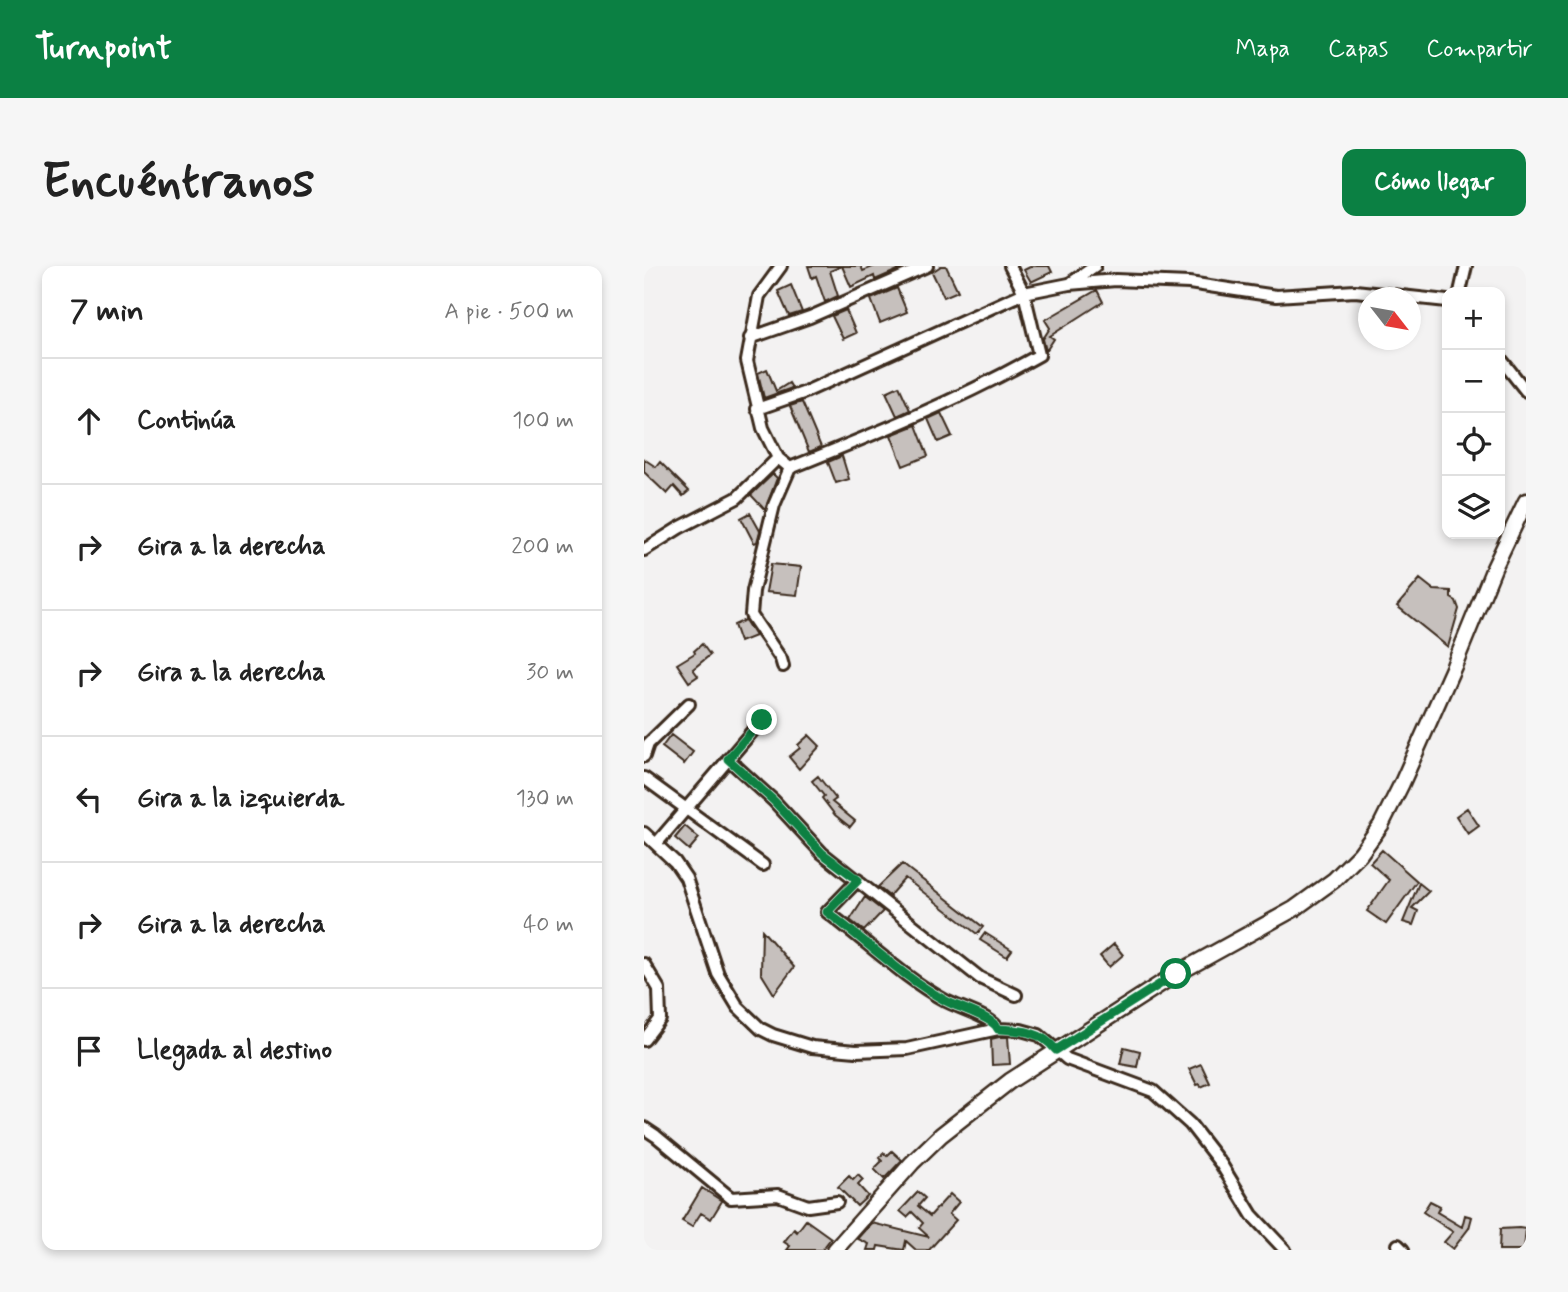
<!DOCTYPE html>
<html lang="es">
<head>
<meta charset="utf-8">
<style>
  :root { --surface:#fff; --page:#f6f6f6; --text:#222; --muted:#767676; --line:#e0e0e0; --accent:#0b8043 }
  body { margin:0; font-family:Mynerve,sans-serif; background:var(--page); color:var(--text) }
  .controls { position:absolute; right:21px; top:21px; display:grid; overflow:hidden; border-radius:14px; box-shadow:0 4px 10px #0003 }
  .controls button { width:63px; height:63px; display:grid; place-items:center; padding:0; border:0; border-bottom:2px solid var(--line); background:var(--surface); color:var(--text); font:35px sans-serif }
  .compass { position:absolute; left:714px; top:21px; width:63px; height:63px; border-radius:50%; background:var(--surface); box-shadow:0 4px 10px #0003; rotate:121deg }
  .stop { position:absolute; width:21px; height:21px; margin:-16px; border:5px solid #0b8043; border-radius:50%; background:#fff }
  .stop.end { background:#0b8043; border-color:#fff; box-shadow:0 2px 7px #0008 }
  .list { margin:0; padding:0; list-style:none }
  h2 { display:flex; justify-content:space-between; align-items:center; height:91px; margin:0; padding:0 28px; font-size:30px }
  h2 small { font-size:23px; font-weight:400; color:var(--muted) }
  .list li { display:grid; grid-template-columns:46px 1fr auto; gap:21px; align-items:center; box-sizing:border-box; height:126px; padding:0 28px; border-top:2px solid var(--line) }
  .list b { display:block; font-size:26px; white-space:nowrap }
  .list em { font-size:23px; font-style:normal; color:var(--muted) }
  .icon { flex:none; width:38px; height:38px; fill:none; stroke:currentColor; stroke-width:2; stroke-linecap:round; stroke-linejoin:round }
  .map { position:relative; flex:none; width:882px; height:984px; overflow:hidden; border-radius:14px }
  header { display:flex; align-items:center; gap:42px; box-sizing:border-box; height:98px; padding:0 35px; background:var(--accent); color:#fff }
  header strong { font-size:33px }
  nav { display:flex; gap:38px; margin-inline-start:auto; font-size:24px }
  .intro { display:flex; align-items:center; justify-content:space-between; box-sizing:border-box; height:168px; padding:0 42px }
  h1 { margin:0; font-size:49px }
  .button { padding:18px 32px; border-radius:14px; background:var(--accent); color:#fff; font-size:24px; font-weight:700 }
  main { display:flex; gap:42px; padding:0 42px }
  aside { flex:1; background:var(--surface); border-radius:14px; box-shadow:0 4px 10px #0003 }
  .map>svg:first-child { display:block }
  .building { fill:#c6c0bd; stroke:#3b2a1e; stroke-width:2 }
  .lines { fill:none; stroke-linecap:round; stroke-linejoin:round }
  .minor-casing { stroke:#3b2a1e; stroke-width:16 }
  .major-casing { stroke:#3b2a1e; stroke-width:19 }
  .minor { stroke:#fff; stroke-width:10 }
  .major { stroke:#fff; stroke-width:14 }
  .route { stroke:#0b8043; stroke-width:9 }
</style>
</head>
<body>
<header>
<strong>Turnpoint</strong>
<nav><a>Mapa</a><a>Capas</a><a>Compartir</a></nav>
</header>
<div class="intro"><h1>Encuéntranos</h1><a class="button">Cómo llegar</a></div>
<main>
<aside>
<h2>7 min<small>A pie · 500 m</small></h2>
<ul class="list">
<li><svg class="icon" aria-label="ahead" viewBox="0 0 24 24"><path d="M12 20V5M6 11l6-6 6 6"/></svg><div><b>Continúa</b></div><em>100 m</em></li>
<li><svg class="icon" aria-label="right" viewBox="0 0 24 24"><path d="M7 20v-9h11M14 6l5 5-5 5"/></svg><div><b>Gira a la derecha</b></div><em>200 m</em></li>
<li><svg class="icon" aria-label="right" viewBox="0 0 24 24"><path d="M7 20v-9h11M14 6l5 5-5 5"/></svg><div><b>Gira a la derecha</b></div><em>30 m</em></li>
<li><svg class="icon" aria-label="left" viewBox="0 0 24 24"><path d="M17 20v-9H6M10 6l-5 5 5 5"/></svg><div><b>Gira a la izquierda</b></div><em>130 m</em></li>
<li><svg class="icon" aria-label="right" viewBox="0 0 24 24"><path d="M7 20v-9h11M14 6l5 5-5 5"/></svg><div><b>Gira a la derecha</b></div><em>40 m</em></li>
<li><svg class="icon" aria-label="arrive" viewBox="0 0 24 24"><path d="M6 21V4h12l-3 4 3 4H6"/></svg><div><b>Llegada al destino</b></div></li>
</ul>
</aside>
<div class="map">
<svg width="882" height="984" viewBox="0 0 882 984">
  <rect width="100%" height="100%" fill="#f3f2f2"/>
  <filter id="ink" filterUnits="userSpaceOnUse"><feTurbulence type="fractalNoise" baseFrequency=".0143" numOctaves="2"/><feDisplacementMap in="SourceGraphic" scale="14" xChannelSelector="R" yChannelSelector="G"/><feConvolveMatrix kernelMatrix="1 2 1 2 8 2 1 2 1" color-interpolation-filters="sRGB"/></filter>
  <g filter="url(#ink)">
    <!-- building -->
    <path class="building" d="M164 0H217L219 5 231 0H263L231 14 230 10 207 21 198 0 186 5 194 30 181 36 172 10 168 12Z
      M297 0H302L314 25 300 31 288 6Z
      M388 0H405L408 6 387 16 380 4Z
      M147 19 158 46 145 50 134 25Z
      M253 22 263 46 236 57 227 33Z
      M453 24 459 36 406 70 410 73 402 85 399 73 406 62 401 54Z
      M202 44 212 67 199 73 188 50Z
      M123 103 132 125 145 117 148 122 120 132 114 107Z
      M255 120 266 144 253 150 242 126Z
      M158 136 177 181 165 186 146 140Z
      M297 147 308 170 294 176 284 153Z
      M272 159 284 190 259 200 247 169Z
      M198 190 205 213 192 217 184 196Z
      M0 193 12 201 16 196 45 225 39 230 30 220 23 228 0 206Z
      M129 208 133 212 121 244 107 229Z
      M106 247 116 265 113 276 110 277 97 252Z
      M127 298 157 301 153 329 122 326Z
      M776 313 790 324 807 325V332L812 335 815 343 804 381 753 340Z
      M101 354 111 370 96 376 90 359Z
      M58 378 66 389 49 403 54 410 45 416 33 398 51 387 50 385Z
      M27 469 49 486 40 498 18 481Z
      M165 469 176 480 155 503 145 491 156 482 154 479Z
      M174 510 192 533 188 536 211 555 206 561 191 549 178 532 180 530 168 515Z
      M823 542 835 560 824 568 812 550Z
      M41 560 55 572 45 584 31 572Z
      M738 584 773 615 742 658 723 645 745 614 726 597Z
      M258 598 339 661 333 668 261 612 245 630 234 621Z
      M775 617 785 625 768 642 774 645 769 659 759 656Z
      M221 631 239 645 220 665 206 654Z
      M118 664 150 701 130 728 117 707Z
      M341 667 368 684 363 691 336 674Z
      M470 678 479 689 465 701 456 690Z
      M355 771H364L366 798 348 799 347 773Z
      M480 781 496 785 493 801 476 798Z
      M557 798 566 817 557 821 556 818 553 819 545 803Z
      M248 885 258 894 240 913 230 903 238 895 235 892 240 887 243 890Z
      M214 909 219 914 214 919 224 930 213 940 194 921 205 910 209 914Z
      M58 922 78 935 67 953 57 947 48 961 38 955Z
      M274 926 281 932 274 940 286 950 306 928 315 936 305 948 312 954 285 984H272L262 975 260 984 234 980 233 984H223L225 978 214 973 228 957 285 971 275 962 279 957 268 946 263 951 256 945Z
      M786 935 796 940 793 946 818 961 821 949 828 951 825 962 809 983 800 976 809 966 779 946Z
      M162 954 187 972 178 984H143L146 980 140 976 150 963 153 966Z
      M875 962 882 963 880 984H855L856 963Z"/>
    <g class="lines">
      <defs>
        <path id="minor" d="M137 0 115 30 103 95 119 162 134 192 146 202 130 239 109 325 107 349 137 393 139 400
          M428 16 451 0
          M816 26 822 0
          M106 72 166 51 283 0
          M856 92 882 125
          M113 143 159 127 380 27 425 18 472 14 545 17 632 30 711 25 803 35
          M146 202C231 168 315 134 395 89L380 27 366 0
          M0 284 35 262 93 232 134 192
          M0 490 4 478 45 438
          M84 493 130 535 178 587 336 712 372 729
          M0 512 119 599
          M0 567 31 596 42 612 74 708 94 741 117 763 129 769 168 781 212 785 263 783 354 763 377 764 395 769 423 793 509 825 546 858 577 898 608 949 641 984
          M12 578 118 454
          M214 614 183 646C221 674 261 713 302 735 315 742 349 751 354 763
          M0 698 15 723 16 753 0 774
          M0 862 12 870 87 932 134 929 164 940 193 936
          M754 979 759 984"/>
        <path id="major" d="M191 984 268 897 297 869 366 815 532 708 650 643 690 614 716 588 737 559 758 517 810 400 850 302 882 235"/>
      </defs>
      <!-- minor casing -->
      <use href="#minor" class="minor-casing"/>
      <!-- major casing -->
      <use href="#major" class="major-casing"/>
      <!-- minor -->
      <use href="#minor" class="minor"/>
      <!-- major -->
      <use href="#major" class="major"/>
    </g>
  </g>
  <g class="lines" filter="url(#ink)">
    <!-- route -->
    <path class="route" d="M118 454 84 493 130 535 178 587 214 614 183 646C222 675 260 712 302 735 315 742 349 751 354 763 377 764 397 765 412 784L532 708"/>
  </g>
</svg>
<div class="controls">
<button>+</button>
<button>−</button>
<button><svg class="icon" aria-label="locate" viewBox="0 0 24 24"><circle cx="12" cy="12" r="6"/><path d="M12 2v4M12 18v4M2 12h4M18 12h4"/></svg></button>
<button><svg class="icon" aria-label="layers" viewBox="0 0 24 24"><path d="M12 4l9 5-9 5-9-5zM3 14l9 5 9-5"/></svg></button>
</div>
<svg class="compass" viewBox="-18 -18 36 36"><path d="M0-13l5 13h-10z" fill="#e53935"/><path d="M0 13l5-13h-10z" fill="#767676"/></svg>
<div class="stop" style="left:532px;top:708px"></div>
<div class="stop end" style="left:118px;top:454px"></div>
</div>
</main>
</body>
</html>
